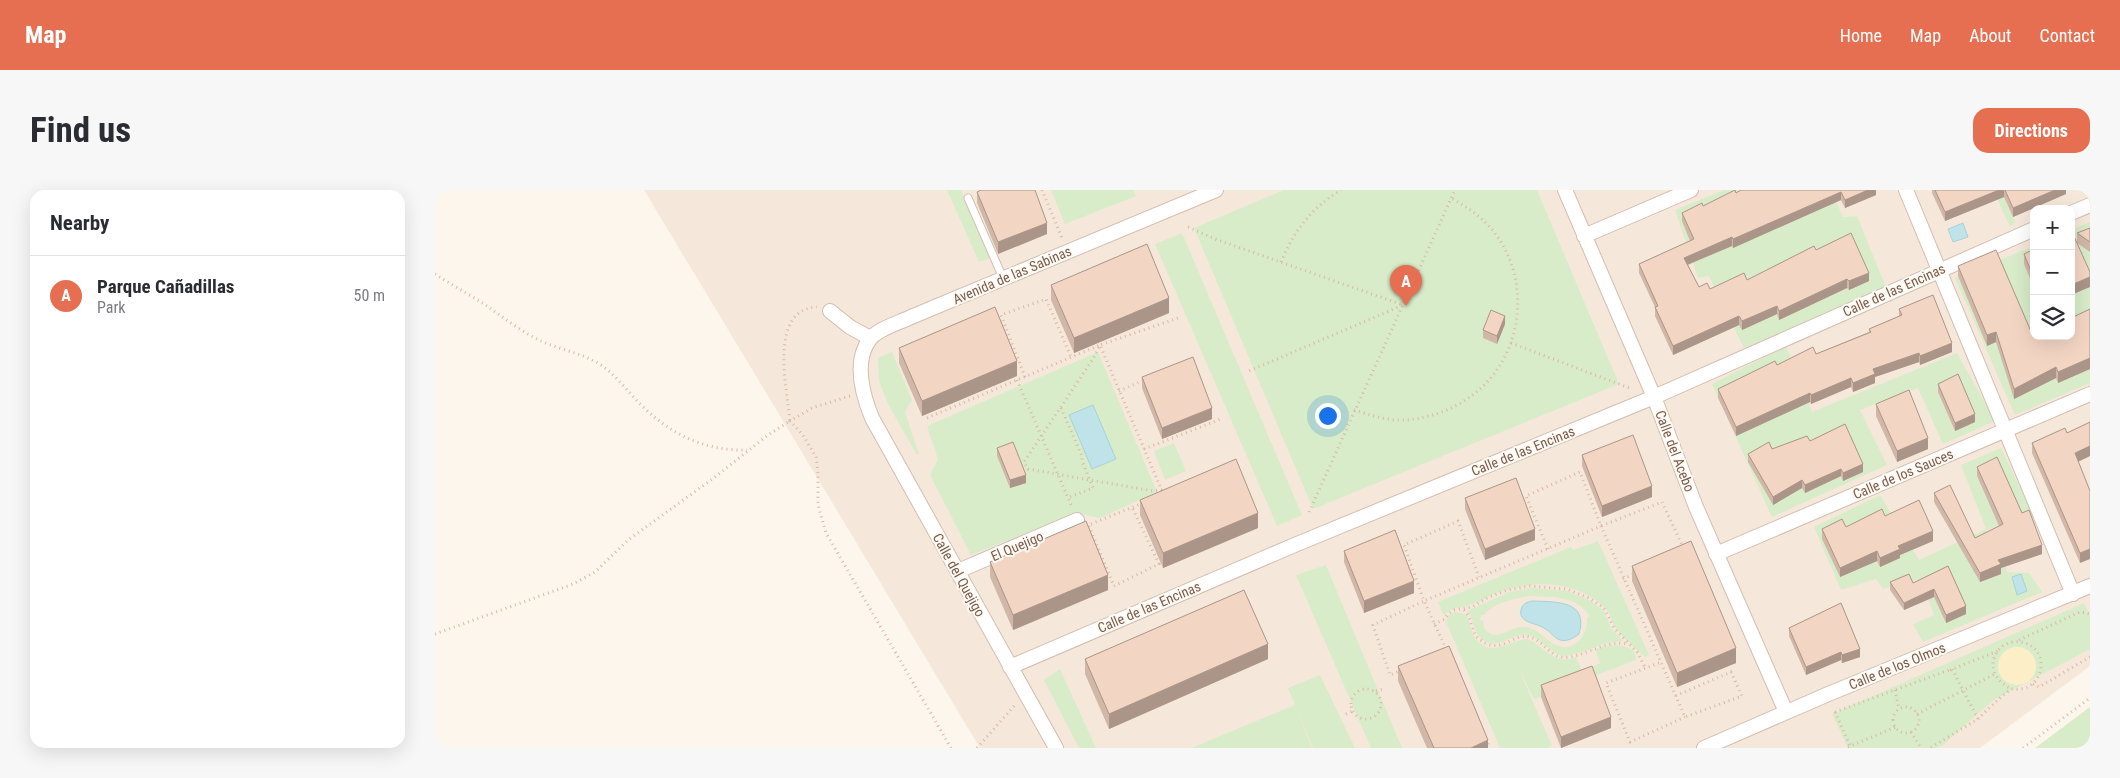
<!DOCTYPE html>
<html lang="en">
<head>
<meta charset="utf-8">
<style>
  :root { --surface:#fff; --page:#f7f7f7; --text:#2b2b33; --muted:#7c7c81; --line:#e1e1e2; --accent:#e76f51 }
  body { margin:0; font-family:"Roboto Condensed",sans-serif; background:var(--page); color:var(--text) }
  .controls { position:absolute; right:15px; top:15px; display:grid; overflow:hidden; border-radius:10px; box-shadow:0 5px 20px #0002 }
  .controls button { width:45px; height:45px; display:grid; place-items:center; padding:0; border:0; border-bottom:1px solid var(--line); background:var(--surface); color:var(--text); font:25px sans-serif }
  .you { position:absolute; left:892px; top:225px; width:18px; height:18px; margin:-12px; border:4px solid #fff; border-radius:50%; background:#1a73e8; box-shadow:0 0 0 8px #1a73e833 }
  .badge { display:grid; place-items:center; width:32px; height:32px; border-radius:50%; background:var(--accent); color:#fff; font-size:16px; font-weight:700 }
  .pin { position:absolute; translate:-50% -41px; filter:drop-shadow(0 1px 2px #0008) }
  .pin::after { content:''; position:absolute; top:26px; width:18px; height:15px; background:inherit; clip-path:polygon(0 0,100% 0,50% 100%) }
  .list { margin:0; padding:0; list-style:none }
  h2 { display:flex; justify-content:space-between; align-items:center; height:65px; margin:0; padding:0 20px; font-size:21px }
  h2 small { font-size:16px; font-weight:400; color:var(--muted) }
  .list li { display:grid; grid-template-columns:32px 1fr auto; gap:15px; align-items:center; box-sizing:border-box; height:80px; padding:0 20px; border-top:1px solid var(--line) }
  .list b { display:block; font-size:19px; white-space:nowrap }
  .list p { margin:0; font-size:16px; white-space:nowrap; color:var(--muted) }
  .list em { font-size:16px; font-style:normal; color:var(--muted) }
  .icon { flex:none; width:28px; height:28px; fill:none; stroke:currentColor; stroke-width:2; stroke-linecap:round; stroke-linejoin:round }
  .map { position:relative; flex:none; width:1655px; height:558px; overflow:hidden; border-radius:15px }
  header { display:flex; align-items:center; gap:30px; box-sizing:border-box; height:70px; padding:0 25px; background:var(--accent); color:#fff }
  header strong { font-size:24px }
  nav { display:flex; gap:28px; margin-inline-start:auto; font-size:18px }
  .intro { display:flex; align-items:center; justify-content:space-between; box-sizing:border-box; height:120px; padding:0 30px }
  h1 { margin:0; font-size:35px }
  .button { padding:12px 22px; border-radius:15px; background:var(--accent); color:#fff; font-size:18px; font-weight:700 }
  main { display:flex; gap:30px; padding:0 30px }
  aside { flex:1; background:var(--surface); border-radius:15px; box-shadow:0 5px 20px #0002 }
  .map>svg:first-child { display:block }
  .residential { fill:#f5e8da; fill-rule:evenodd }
  .green { fill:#d8ecc9; fill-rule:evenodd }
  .sand { fill:#fcefc7 }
  .water { fill:#bfe3e8; stroke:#a5d3da }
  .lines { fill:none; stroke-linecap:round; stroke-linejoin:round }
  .lane-casing { stroke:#d1beb0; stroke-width:9 }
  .street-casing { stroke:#d1beb0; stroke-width:16 }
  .path { stroke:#d9b8a5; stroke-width:3; stroke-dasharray:1 4; stroke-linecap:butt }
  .lane { stroke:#fff; stroke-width:7 }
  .street { stroke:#fff; stroke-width:14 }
  .wall { fill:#d1b7a8 }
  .shaded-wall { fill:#aa9588 }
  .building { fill:#f3d5c3; stroke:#aa9588 }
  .labels { text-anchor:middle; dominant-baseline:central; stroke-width:4; stroke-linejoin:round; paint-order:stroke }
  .street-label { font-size:14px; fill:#7a5c4d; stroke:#fffaf3 }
</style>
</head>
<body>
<header>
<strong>Map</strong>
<nav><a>Home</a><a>Map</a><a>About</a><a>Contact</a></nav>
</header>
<div class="intro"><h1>Find us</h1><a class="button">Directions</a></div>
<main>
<aside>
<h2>Nearby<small></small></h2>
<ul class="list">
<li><span class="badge">A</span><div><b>Parque Cañadillas</b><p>Park</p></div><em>50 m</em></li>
</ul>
</aside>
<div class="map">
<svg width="1655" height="558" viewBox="0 0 1655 558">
  <rect width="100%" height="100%" fill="#fdf6ec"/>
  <!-- residential -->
  <path class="residential" d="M209 0H1655V476L1545 558H545ZM1599 19H1636V146H1599Z"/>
  <!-- green -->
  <path class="green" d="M512 0H526L555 68 544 72Z
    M616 0H698L701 6 630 34Z
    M849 0H1102L1184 194 878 319 759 38Z
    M1289 0H1396L1408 27 1422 26 1451 97 1309 158 1274 86 1263 88 1240 20Z
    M1558 0H1566L1580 32 1575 37Z
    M1655 32V193L1580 225 1520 88 1599 56V146H1636V40Z
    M747 43 867 325 842 336 720 54Z
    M1351 156 1377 222 1522 163 1560 231 1508 254 1483 198 1425 220 1452 275 1337 327 1277 194Z
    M457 162 477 210 470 222 484 264 482 265 453 214 444 191 443 168Z
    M663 162 722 302 665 328 641 323 536 365 495 285 503 269 492 236Z
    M739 253 751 281 730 290 719 261Z
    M1566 258 1597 323 1551 340 1573 382 1594 383 1607 402 1488 452 1478 434 1499 425 1485 389 1448 399 1441 389 1406 400 1379 337 1445 305 1484 370 1551 339 1526 275Z
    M1163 351 1214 465 1210 467C1200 458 1187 448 1180 437 1176 430 1175 422 1169 417 1135 385 1081 390 1043 412 1033 418 1017 415 1009 426L1003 412 1136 357 1138 360Z
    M891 375 967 558H936L861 385Z
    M1097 398 1133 401 1156 411 1169 421 1176 438 1188 451C1168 451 1155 461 1136 465 1116 470 1109 447 1092 445 1076 443 1065 461 1048 450 1038 444 1040 430 1032 421L1074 402ZM1097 406 1120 407 1136 411 1146 416 1155 426 1152 428C1153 445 1140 463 1121 455 1110 450 1104 439 1091 437 1074 435 1063 455 1049 438L1048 431 1045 430 1046 425H1049C1059 412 1081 408 1097 406Z
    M1649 413 1655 426V459L1557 511 1507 556 1501 558H1413L1397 524Z
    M1019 422 1030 424C1036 431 1035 442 1041 449 1057 469 1076 449 1093 449 1110 457 1120 476 1141 467L1147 481 1165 473 1160 459C1172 456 1201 449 1201 470L1099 509 1083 477 1117 556 1113 558H1065L1011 432 1013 426Z
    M625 479 661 558H644L609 490Z
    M885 485 920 558H878L853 498Z
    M860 515 877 558H756L766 554Z
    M1655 517V558H1600Z"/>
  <!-- sand -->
  <path class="sand" d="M1563 476a19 19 0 1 1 38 0a19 19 0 1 1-38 0Z"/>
  <!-- water -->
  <path class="water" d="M1528 33 1533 47 1518 52 1513 39Z
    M658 215 681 269 657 279 634 225Z
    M1586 384 1592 401 1582 405 1577 387Z
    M1097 411C1121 412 1154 410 1144 444 1139 448 1132 452 1125 450 1119 448 1115 441 1109 438 1102 433 1083 433 1086 420 1087 414 1092 412 1097 411Z"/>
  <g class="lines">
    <defs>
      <path id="lane" d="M533 8 568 88"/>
      <path id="street" d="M1130 0 1219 207 1261 317 1351 522
        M1471 0 1638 404
        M1636 23 1655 15
        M1149 46 1256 0
        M395 121 415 137 435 148
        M1281 364 1655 204
        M523 381 642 330
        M575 477 862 354 1219 207 1599 39
        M621 558 437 228C428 206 418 171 435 149 444 138 464 133 476 127L781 0
        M1269 558 1391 505 1655 396"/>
    </defs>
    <!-- lane casing -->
    <use href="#lane" class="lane-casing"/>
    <!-- street casing -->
    <use href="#street" class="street-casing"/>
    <!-- path -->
    <path class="path" d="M607 0 627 48
      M753 37 780 49 968 115 814 181
      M846 72C859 41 876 18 906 0
      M0 84C17 95 35 105 52 116 69 128 87 142 106 151 126 160 147 163 166 175 182 186 193 202 207 216 237 245 270 261 312 260
      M1076 153 1197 199
      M590 187 566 125 611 109 636 167
      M582 190 637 317
      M684 201 709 190
      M415 206 377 218 355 231 368 245 381 267 383 283V315L391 343 516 558
      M626 218 647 266V271L658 298 632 308
      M919 220C933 224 946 229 960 230 985 231 1011 223 1032 209 1090 171 1100 86 1053 35 1043 24 1030 16 1016 8
      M492 228 665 155 727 301
      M709 259 786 229
      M727 300 718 301 593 279 589 272 658 169 665 155 743 128
      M874 322 1020 0
      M656 334 708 313
      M654 336 679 396 724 374 697 317
      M1113 359 1091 306 1145 282 1166 336 1227 312 1248 357
      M1188 389 1199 384
      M1029 420C1038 429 1036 443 1044 449 1065 467 1078 442 1095 447 1110 451 1115 470 1134 467 1155 464 1170 450 1193 454
      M999 434 1010 429 1013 424 1019 420 1037 417 1054 407 1073 400 1095 396 1132 399 1154 408 1169 418 1179 438 1202 462 1211 479
      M0 444 138 394 160 382 193 350 280 287 333 245 355 231C352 199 333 119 382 117
      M1584 450 1645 422 1655 424
      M1011 459 989 411 1166 336 1250 527 1307 506 1296 482 1240 506
      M1224 473 1171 493 1195 552 1250 527
      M967 480 955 485 938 435 989 411 969 355 1023 331 1044 387
      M1515 480 1563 461
      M1598 494 1604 497 1655 467
      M916 514a15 15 0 1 1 30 0a15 15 0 1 1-30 0Z
      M1460 500 1464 519
      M941 501 949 499
      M1458 530a13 13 0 1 1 26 0a13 13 0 1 1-26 0Z
      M1400 522 1517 479 1543 529 1495 558
      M1400 522 1416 558
      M911 524 918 521
      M1482 524 1560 484
      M1543 529C1553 519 1563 509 1575 500 1578 498 1581 500 1585 499 1597 498 1606 487 1606 475 1607 452 1575 443 1562 462 1552 477 1562 493 1577 499
      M1476 542 1486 558
      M1051 549 1055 558
      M1413 557 1461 537
      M542 558 581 514
      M1588 558 1655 508"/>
    <!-- lane -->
    <use href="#lane" class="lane"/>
    <!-- street -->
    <use href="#street" class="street"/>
  </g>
  <!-- wall -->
  <path class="wall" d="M1441 0V5L1410 18 1406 10 1298 58 1297 56 1253 75 1264 97 1275 99 1312 90 1381 60 1434 91 1414 100 1412 98 1344 130 1342 124 1307 140 1304 135 1238 165 1220 126V117L1204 83V74L1255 51 1247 31V23L1268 16 1301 3Z
    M1497 0H1631V4L1578 27 1569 7 1510 31 1497 3Z
    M542 2 612 44 563 64 542 13Z
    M1655 38V62L1642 53V43Z
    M1599 59V98L1589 74V64Z
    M1523 76 1599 146 1655 119V179L1623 193 1621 188 1579 209 1561 152 1552 156 1523 86Z
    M616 95 734 123 639 163 616 110Z
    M1464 119 1517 162 1485 175 1484 172 1440 187V193L1418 202 1416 197 1376 214 1375 212 1301 246 1283 208V199L1342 175 1381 164 1434 142V139L1464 126Z
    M1070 134 1062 154 1048 148V140Z
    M464 158 582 186 487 226 464 173Z
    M707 187 777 229 727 249 707 198Z
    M1503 194 1540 232 1520 241 1503 202Z
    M1441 214 1493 259 1462 272 1441 226Z
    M1655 232V266L1643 272 1655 301 1645 373 1597 263V253L1632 243Z
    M1375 251 1428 282 1408 291 1406 286 1370 303 1367 298 1338 315 1313 272V264Z
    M562 258 591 293 575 298 562 266Z
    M1147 265 1217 307 1167 327 1147 276Z
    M1542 277 1587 323 1607 364 1566 378V384L1545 392 1499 312V303L1540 348 1564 336 1542 286Z
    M1030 308 1100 350 1050 370 1030 319Z
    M705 310 823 338 728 378 705 325Z
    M1450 326 1498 351 1465 365V368L1445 377 1442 371 1405 387 1387 349V339L1411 337Z
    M909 361 979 403 929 423 909 372Z
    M555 372 673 400 578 440 555 387Z
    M1197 376 1301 473 1242 497 1197 391Z
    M1513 376 1531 424 1511 433 1499 407 1469 420 1455 400V392L1478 393Z
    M1354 438 1425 467 1407 473 1406 470 1371 485 1354 446Z
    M650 469H833L674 539 650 484Z
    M963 476 1053 558H992L963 491Z
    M1106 495 1176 538 1126 558 1106 507Z"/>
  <!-- shaded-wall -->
  <path class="shaded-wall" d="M1433 0H1441V5L1410 18V10Z
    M1564 0H1569V7L1510 31V22Z
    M1620 0H1631V4L1578 27V18Z
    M1406 2V10L1298 58V49Z
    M612 33V44L563 64V52Z
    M1297 47V56L1249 76V68Z
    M1434 83V91L1414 100V91Z
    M1655 87V97L1636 105V95Z
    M1412 89V98L1344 130V121Z
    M734 108V123L639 163V148Z
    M1342 116V124L1307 140V131Z
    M1070 126V134L1062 154V146Z
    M1304 126V135L1238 165V156Z
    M1561 142V152L1552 156V145Z
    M1517 153V162L1485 175V166Z
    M1484 163V172L1440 187V193L1418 202V193L1438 179Z
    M1655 168V179L1623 193V182Z
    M582 171V186L487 226V211Z
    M1621 177V188L1579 209V199Z
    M1416 188V197L1376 214V205Z
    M1375 203V212L1301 246V237Z
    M777 218V229L727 249V238Z
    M1540 224V232L1520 241V233Z
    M1493 248V259L1462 272V261Z
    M1655 256V266L1640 273V263Z
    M1428 274V282L1408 291V283Z
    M1406 279V286L1370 303V295Z
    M591 285V293L575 298V290Z
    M1367 290V298L1338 315V307Z
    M1217 296V307L1167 327V316Z
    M823 323V338L728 378V363Z
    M1100 339V350L1050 370V359Z
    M1498 341V351L1465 365V368L1445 377V368L1463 356Z
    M1607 355V364L1566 378V384L1545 392V383L1563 370Z
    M1655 359V369L1645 373V363Z
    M1442 361V371L1405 387V378Z
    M673 385V400L578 440V425Z
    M979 391V403L929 423V411Z
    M1499 399V407L1469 420V413Z
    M1531 416V424L1511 433V425Z
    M833 454V469L674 539V524Z
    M1301 458V473L1242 497V483Z
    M1425 459V467L1407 473V465Z
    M1406 462V470L1371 485V477Z
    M1176 527V538L1126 558V547Z
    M1053 550V558H1036Z"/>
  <!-- building -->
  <path class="building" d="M546 0H600L612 33 563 52 542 2Z
    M1300 0 1301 3 1306 0H1433L1410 10 1406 2 1298 49 1297 47 1249 68 1264 97 1272 93 1275 99 1309 83 1312 90 1379 56 1381 60 1416 43 1434 83 1414 91 1412 89 1344 121 1342 116 1307 131 1304 126 1238 156 1220 117 1223 116 1204 74 1259 49 1247 23 1267 13 1268 16Z
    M1500 0H1564L1510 22Z
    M1570 0H1620L1578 18Z
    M1655 38V52L1642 43Z
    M1636 42H1637L1655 82V87L1636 95Z
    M712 54 734 108 639 148 616 95Z
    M1599 59V88L1589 64Z
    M1561 60 1598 146 1599 145V146H1636V128L1655 119V168L1623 182 1621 177 1579 199 1561 142 1552 145 1523 76Z
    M1498 105 1517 153 1485 166 1484 163 1438 179 1440 184 1418 193 1416 188 1376 205 1375 203 1301 237 1283 199 1340 171 1342 175 1378 157 1381 164 1436 142 1434 139 1467 125 1464 119Z
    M560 117 582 171 487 211 464 158Z
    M1056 120 1070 126 1062 146 1048 140Z
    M758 167 777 218 727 238 707 187Z
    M1523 184 1540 224 1520 233 1503 194Z
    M1474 200 1493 248 1462 261 1441 214Z
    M1655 232V256L1640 263 1655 301V359L1645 363 1597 253 1630 238 1632 243Z
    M1410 234 1428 274 1408 283 1406 279 1370 295 1367 290 1338 307 1313 264 1334 252 1337 259 1372 246 1375 251Z
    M1198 245 1217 296 1167 316 1147 265Z
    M578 252 591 285 575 290 562 258Z
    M1562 267 1587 323 1594 320 1607 355 1563 370 1566 374 1545 383 1499 303 1515 295 1540 348 1568 334 1542 277Z
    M801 269 823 323 728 363 705 310Z
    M1081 288 1100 339 1050 359 1030 308Z
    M1484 310 1498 341 1463 356 1465 359 1445 368 1442 361 1405 378 1387 339 1407 329 1411 337 1447 319 1450 326Z
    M651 331 673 385 578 425 555 372Z
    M960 340 979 391 929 411 909 361Z
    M1256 351 1301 458 1242 483 1197 376Z
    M1513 376 1531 416 1511 425 1499 399 1469 413 1455 392 1474 384 1478 393Z
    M809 400 833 454 674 524 650 469Z
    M1406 413 1425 459 1407 465 1406 462 1371 477 1354 438Z
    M1014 456 1053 550 1036 558H999L963 476Z
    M1157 476 1176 527 1126 547 1106 495Z"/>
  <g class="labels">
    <!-- street labels -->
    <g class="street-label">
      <text transform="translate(577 85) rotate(-23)">Avenida de las Sabinas</text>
      <text transform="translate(1459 100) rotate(-24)">Calle de las Encinas</text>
      <text transform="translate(1088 261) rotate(-22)">Calle de las Encinas</text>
      <text transform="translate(1240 261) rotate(69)">Calle del Acebo</text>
      <text transform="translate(1468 284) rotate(-23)">Calle de los Sauces</text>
      <text transform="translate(582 356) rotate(-23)">El Quejigo</text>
      <text transform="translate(524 385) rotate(61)">Calle del Quejigo</text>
      <text transform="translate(714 417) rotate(-23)">Calle de las Encinas</text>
      <text transform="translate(1462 476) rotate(-22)">Calle de los Olmos</text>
    </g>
  </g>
</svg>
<div class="controls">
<button>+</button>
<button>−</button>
<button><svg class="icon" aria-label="layers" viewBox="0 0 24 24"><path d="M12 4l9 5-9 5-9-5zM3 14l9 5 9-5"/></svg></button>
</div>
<div class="you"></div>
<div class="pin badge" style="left:971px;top:116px">A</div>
</div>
</main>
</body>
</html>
